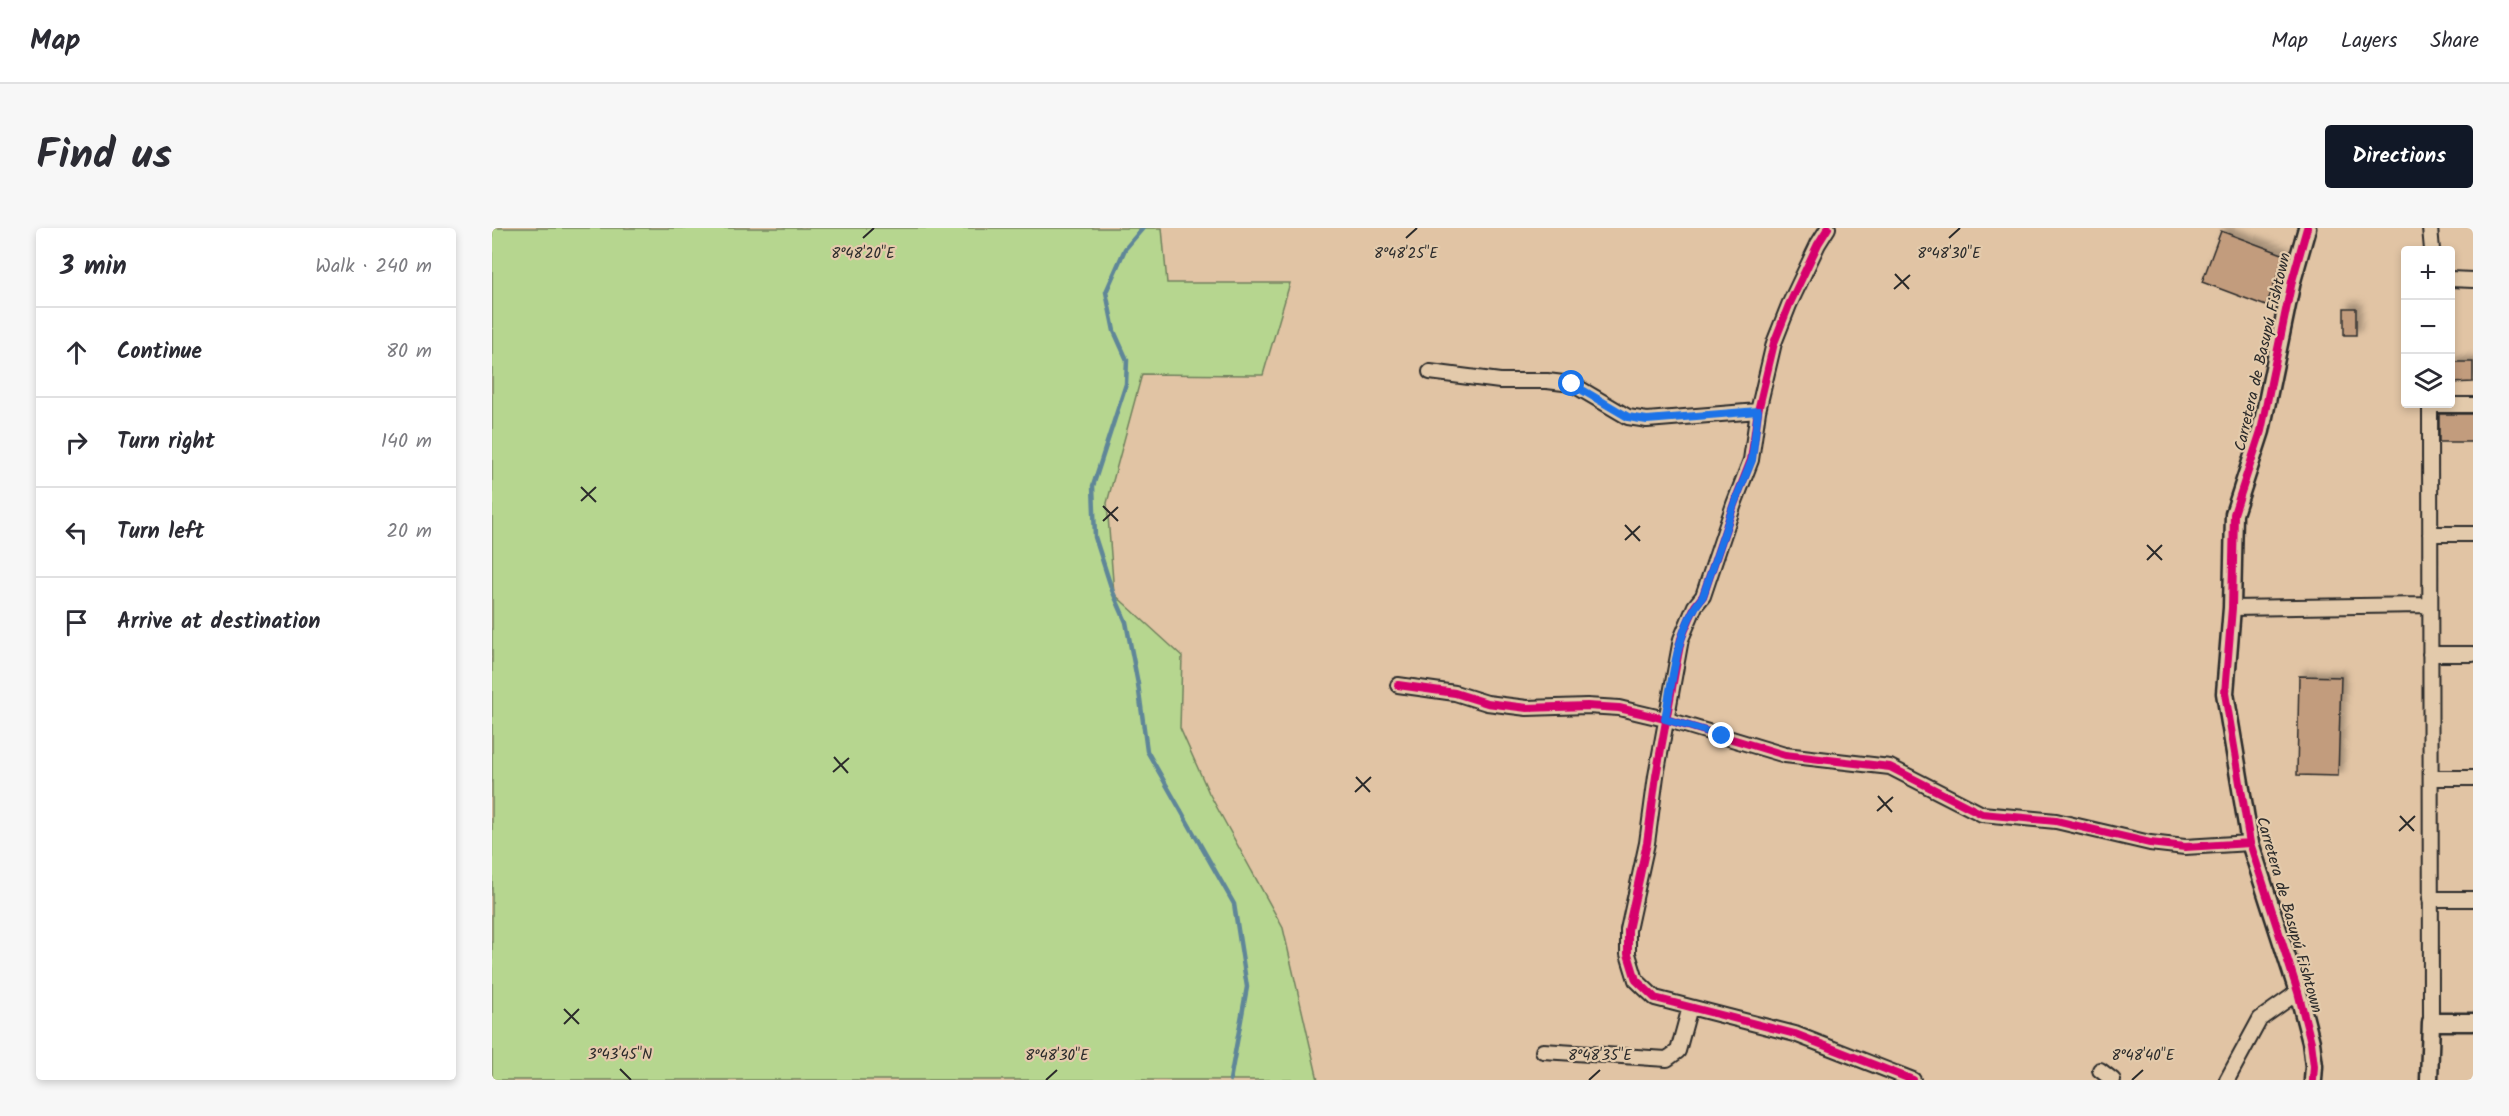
<!DOCTYPE html>
<html lang="en">
<head>
<meta charset="utf-8">
<style>
  :root { --surface:#fff; --page:#f7f7f7; --text:#2b2b33; --muted:#7c7c81; --line:#e1e1e2; --accent:#111827 }
  body { margin:0; font-family:Kalam,sans-serif; background:var(--page); color:var(--text) }
  .controls { position:absolute; right:18px; top:18px; display:grid; overflow:hidden; border-radius:6px; box-shadow:0 3px 9px #0003 }
  .controls button { width:54px; height:54px; display:grid; place-items:center; padding:0; border:0; border-bottom:2px solid var(--line); background:var(--surface); color:var(--text); font:30px sans-serif }
  .stop { position:absolute; width:18px; height:18px; margin:-14px; border:4px solid #1a73e8; border-radius:50%; background:#fff }
  .stop.end { background:#1a73e8; border-color:#fff; box-shadow:0 2px 6px #0008 }
  .list { margin:0; padding:0; list-style:none }
  h2 { display:flex; justify-content:space-between; align-items:center; height:78px; margin:0; padding:0 24px; font-size:26px }
  h2 small { font-size:20px; font-weight:400; color:var(--muted) }
  .list li { display:grid; grid-template-columns:39px 1fr auto; gap:18px; align-items:center; box-sizing:border-box; height:90px; padding:0 24px; border-top:2px solid var(--line) }
  .list b { display:block; font-size:22px; white-space:nowrap }
  .list em { font-size:20px; font-style:normal; color:var(--muted) }
  .icon { flex:none; width:33px; height:33px; fill:none; stroke:currentColor; stroke-width:2; stroke-linecap:round; stroke-linejoin:round }
  .map { position:relative; flex:none; width:1981px; height:852px; overflow:hidden; border-radius:6px }
  header { display:flex; align-items:center; gap:36px; box-sizing:border-box; height:84px; padding:0 30px; background:var(--surface); border-bottom:2px solid var(--line) }
  header strong { font-size:28px }
  nav { display:flex; gap:33px; margin-inline-start:auto; font-size:21px }
  .intro { display:flex; align-items:center; justify-content:space-between; box-sizing:border-box; height:144px; padding:0 36px }
  h1 { margin:0; font-size:42px }
  .button { padding:15px 27px; border-radius:6px; background:var(--accent); color:#fff; font-size:21px; font-weight:700 }
  main { display:flex; gap:36px; padding:0 36px }
  aside { flex:1; background:var(--surface); border-radius:6px; box-shadow:0 3px 9px #0003 }
  .map>svg:first-child { display:block }
  .green { fill:#b6d68f; stroke:#70805d; stroke-width:1.5 }
  .lines { fill:none; stroke-linecap:round; stroke-linejoin:round }
  .stream { stroke:#5e8698; stroke-width:4.5 }
  .building { fill:#c29c7d; stroke:#2b2b2b; stroke-width:1.5; filter:url(#shadow) }
  .minor-casing { stroke:#2b2b2b; stroke-width:18 }
  .tertiary-casing { stroke:#2b2b2b; stroke-width:21 }
  .minor { stroke:#e3caab; stroke-width:14 }
  .tertiary { stroke:#e3caab; stroke-width:16 }
  .cycleway-casing { stroke:#e3caab; stroke-width:11 }
  .cycleway { stroke:#d6006c; stroke-width:8 }
  .route { stroke:#1a73e8; stroke-width:8 }
  .ticks { fill:none; stroke:#2b2b2b; stroke-width:2 }
  .labels { text-anchor:middle; dominant-baseline:central; stroke-width:4.5; stroke-linejoin:round; paint-order:stroke }
  .street-label { font-size:16px; fill:#2b2b2b; stroke:#e3caab }
  .ticks-label { font-size:15px; text-anchor:middle; fill:#2b2b2b; stroke:#e3caab; stroke-width:4.5; stroke-linejoin:round; paint-order:stroke }
</style>
</head>
<body>
<header>
<strong>Map</strong>
<nav><a>Map</a><a>Layers</a><a>Share</a></nav>
</header>
<div class="intro"><h1>Find us</h1><a class="button">Directions</a></div>
<main>
<aside>
<h2>3 min<small>Walk · 240 m</small></h2>
<ul class="list">
<li><svg class="icon" aria-label="ahead" viewBox="0 0 24 24"><path d="M12 20V5M6 11l6-6 6 6"/></svg><div><b>Continue</b></div><em>80 m</em></li>
<li><svg class="icon" aria-label="right" viewBox="0 0 24 24"><path d="M7 20v-9h11M14 6l5 5-5 5"/></svg><div><b>Turn right</b></div><em>140 m</em></li>
<li><svg class="icon" aria-label="left" viewBox="0 0 24 24"><path d="M17 20v-9H6M10 6l-5 5 5 5"/></svg><div><b>Turn left</b></div><em>20 m</em></li>
<li><svg class="icon" aria-label="arrive" viewBox="0 0 24 24"><path d="M6 21V4h12l-3 4 3 4H6"/></svg><div><b>Arrive at destination</b></div></li>
</ul>
</aside>
<div class="map">
<svg width="1981" height="852" viewBox="0 0 1981 852">
  <defs>
    <filter id="shadow"><feDropShadow dx="5" dy="-5" stdDeviation="3" flood-color="#0004"/></filter>
  </defs>
  <rect width="100%" height="100%" fill="#e1c4a4"/>
  <filter id="ink" filterUnits="userSpaceOnUse"><feTurbulence type="fractalNoise" baseFrequency=".0167" numOctaves="2"/><feDisplacementMap in="SourceGraphic" scale="12" xChannelSelector="R" yChannelSelector="G"/><feConvolveMatrix kernelMatrix="1 2 1 2 8 2 1 2 1" color-interpolation-filters="sRGB"/></filter>
  <g filter="url(#ink)">
    <!-- green -->
    <path class="green" d="M0 0H670L675 55H798L771 147 650 146 615 275 622 366 690 428 688 500 717 565 791 700 826 852H0Z"/>
    <g class="lines">
      <!-- stream -->
      <path class="stream" d="M651 0 633 21 614 64 622 103 635 132 634 156 601 258 603 309 620 362 634 394 646 456 655 523 742 676 755 759 738 852"/>
    </g>
    <!-- building -->
    <path class="building" d="M1729 3 1793 27 1774 78 1710 54Z
      M1852 80H1864V107H1852Z
      M1959 134H1981V154L1959 155Z
      M1947 186H1981V214H1947Z
      M1807 448 1849 449 1846 548 1805 547Z"/>
    <g class="lines">
      <defs>
        <path id="minor" d="M1336 0 1326 16 1297 77 1282 115 1266 183 1259 232 1242 276 1211 368 1203 378 1189 411 1164 548 1155 615 1136 702V726L1144 752 1163 770 1303 806 1421 852
          M1938 0 1940 22
          M1958 51 1981 52
          M938 144 1008 153H1055L1080 156 1136 189 1155 192 1266 183
          M1938 176 1939 794
          M1938 177H1981
          M1938 306H1981
          M1740 380 1937 377
          M1938 426H1981
          M906 457 963 465 995 475 1035 480 1095 478 1127 480 1173 491 1293 527 1398 539 1490 586 1564 593 1658 615 1693 619 1758 615
          M1940 550H1981
          M1938 671H1981
          M1051 823 1175 831 1186 823 1198 779
          M1608 842 1621 852
          M1735 852 1768 791 1806 764"/>
        <path id="tertiary" d="M1815 0 1800 53 1769 203 1742 286 1740 380 1733 465 1758 615 1806 764 1819 814 1822 838 1821 852
          M1937 852 1939 794H1981"/>
      </defs>
      <!-- minor casing -->
      <use href="#minor" class="minor-casing"/>
      <!-- tertiary casing -->
      <use href="#tertiary" class="tertiary-casing"/>
      <!-- minor -->
      <use href="#minor" class="minor"/>
      <!-- tertiary -->
      <use href="#tertiary" class="tertiary"/>
      <defs>
        <path id="cycleway" d="M1336 0 1326 16 1297 77 1282 115 1266 183 1259 232 1242 276 1211 368 1203 378 1189 411 1164 548 1155 615 1136 702V726L1144 752 1163 770 1303 806 1421 852
          M1815 0 1800 53 1769 203 1742 286 1740 380 1733 465 1758 615 1806 764 1819 814 1822 838 1821 852
          M906 457 963 465 995 475 1035 480 1095 478 1127 480 1173 491 1293 527 1398 539 1490 586 1564 593 1658 615 1693 619 1758 615"/>
      </defs>
      <!-- cycleway casing -->
      <use href="#cycleway" class="cycleway-casing"/>
      <!-- cycleway -->
      <use href="#cycleway" class="cycleway"/>
    </g>
  </g>
  <g class="lines" filter="url(#ink)">
    <!-- route -->
    <path class="route" d="M1080 156 1136 189 1155 192 1266 183 1260 232 1242 276 1211 368C1184 402 1181 450 1173 491L1230 508"/>
  </g>
  <!-- ticks -->
  <path class="ticks" d="M371 10 382 0M914 10 925 0M1457 10 1468 0M1403 46 1417 61M1402 61 1418 47M89 259 104 274M89 273 104 259M611 278 626 293M611 293 626 279M1133 297 1148 313M1133 312 1148 298M1655 317 1670 332M1655 332 1670 317M342 529 356 545M341 544 357 530M864 549 878 564M863 564 879 549M1386 568 1400 584M1385 583 1401 569M1908 588 1922 603M1907 603 1923 588M72 781 87 796M72 796 87 781M128 841 139 852M554 852 565 842M1097 852 1108 842M1640 852 1651 842"/>
  <g class="labels">
    <!-- street labels -->
    <g class="street-label">
      <text transform="translate(1771 124) rotate(-77)">Carretera de Basupú Fishtown</text>
      <text transform="translate(1797 687) rotate(74)">Carretera de Basupú Fishtown</text>
    </g>
  </g>
  <g class="ticks-label">
    <text x="371" y="30">8°48'20"E</text>
    <text x="914" y="30">8°48'25"E</text>
    <text x="1457" y="30">8°48'30"E</text>
    <text x="128" y="831">3°43'45"N</text>
    <text x="565" y="832">8°48'30"E</text>
    <text x="1108" y="832">8°48'35"E</text>
    <text x="1651" y="832">8°48'40"E</text>
  </g>
</svg>
<div class="controls">
<button>+</button>
<button>−</button>
<button><svg class="icon" aria-label="layers" viewBox="0 0 24 24"><path d="M12 4l9 5-9 5-9-5zM3 14l9 5 9-5"/></svg></button>
</div>
<div class="stop" style="left:1080px;top:156px"></div>
<div class="stop end" style="left:1230px;top:508px"></div>
</div>
</main>
</body>
</html>
